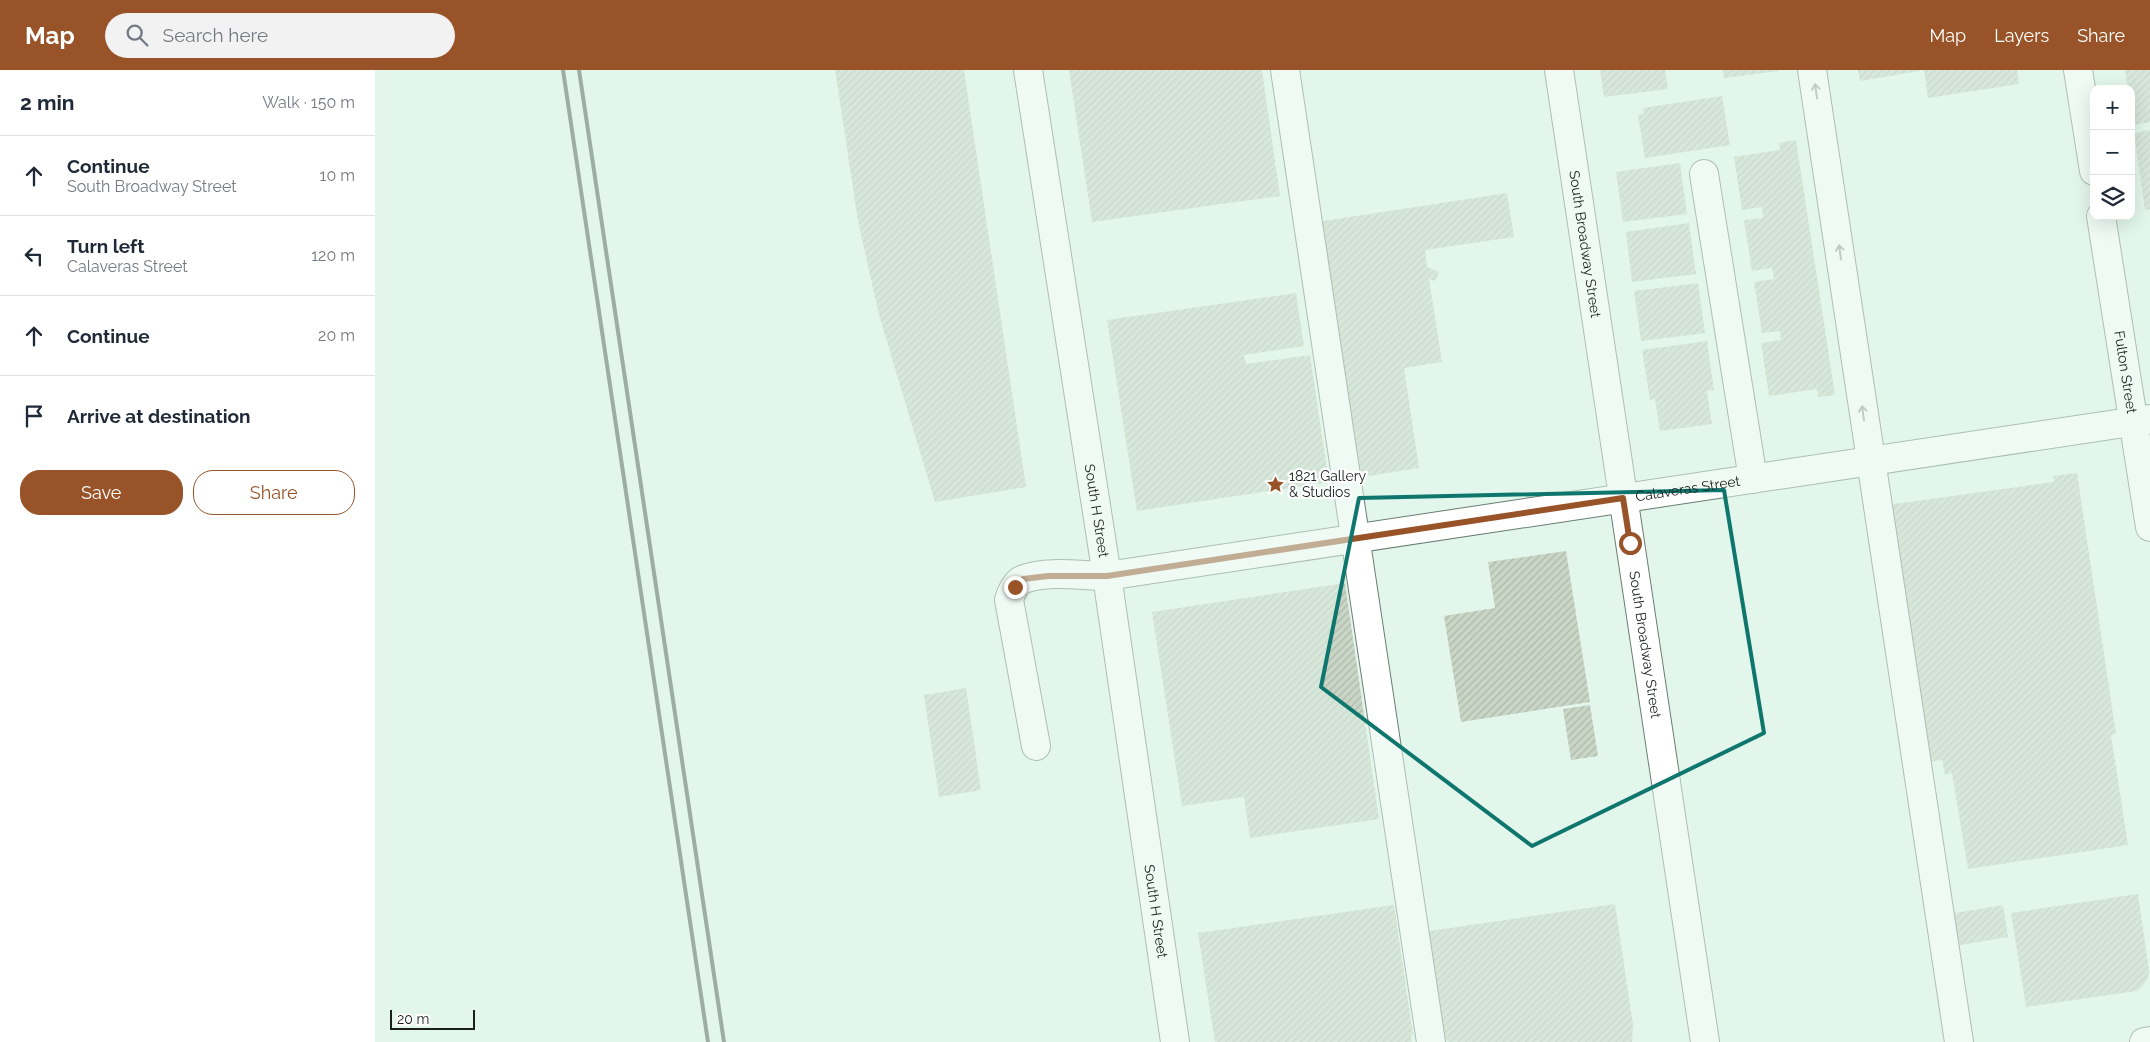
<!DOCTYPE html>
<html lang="en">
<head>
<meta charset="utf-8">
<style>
  :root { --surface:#fff; --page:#f2f2f3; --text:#1f2937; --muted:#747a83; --line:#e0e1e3; --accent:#985428 }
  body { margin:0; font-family:Raleway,sans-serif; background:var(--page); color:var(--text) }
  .controls { position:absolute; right:15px; top:15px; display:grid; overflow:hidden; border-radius:10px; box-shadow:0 5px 20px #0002 }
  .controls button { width:45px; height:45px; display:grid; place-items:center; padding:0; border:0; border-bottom:1px solid var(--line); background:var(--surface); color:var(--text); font:25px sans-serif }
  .scale { position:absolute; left:15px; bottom:12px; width:85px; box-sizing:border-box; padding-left:5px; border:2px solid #1a211d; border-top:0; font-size:14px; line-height:18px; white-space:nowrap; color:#1a211d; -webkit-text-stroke:4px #fff; paint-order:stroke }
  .stop { position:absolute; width:15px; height:15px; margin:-11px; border:4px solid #985428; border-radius:50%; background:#fff }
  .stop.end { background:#985428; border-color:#fff; box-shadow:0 1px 5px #0008 }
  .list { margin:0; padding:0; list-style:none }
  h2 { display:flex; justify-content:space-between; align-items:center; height:65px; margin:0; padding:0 20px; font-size:21px }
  h2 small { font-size:16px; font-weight:400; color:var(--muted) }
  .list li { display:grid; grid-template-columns:32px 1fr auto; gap:15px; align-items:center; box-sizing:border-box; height:80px; padding:0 20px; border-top:1px solid var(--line) }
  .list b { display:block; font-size:19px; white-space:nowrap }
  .list p { margin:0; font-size:16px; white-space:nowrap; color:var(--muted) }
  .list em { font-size:16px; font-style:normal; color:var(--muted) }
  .actions { display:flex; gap:10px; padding:15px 20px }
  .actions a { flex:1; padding:11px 0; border:1px solid var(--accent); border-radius:20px; text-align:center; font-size:18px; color:var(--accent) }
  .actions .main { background:var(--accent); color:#fff }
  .icon { flex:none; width:28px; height:28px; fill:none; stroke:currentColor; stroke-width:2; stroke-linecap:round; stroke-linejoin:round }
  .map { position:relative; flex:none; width:1775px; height:972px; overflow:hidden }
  header { display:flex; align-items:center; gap:30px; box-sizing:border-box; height:70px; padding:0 25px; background:var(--accent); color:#fff }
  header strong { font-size:24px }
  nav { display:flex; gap:28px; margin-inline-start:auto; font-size:18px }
  .search { width:350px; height:45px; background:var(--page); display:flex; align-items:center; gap:12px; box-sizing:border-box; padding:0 18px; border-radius:28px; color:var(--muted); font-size:19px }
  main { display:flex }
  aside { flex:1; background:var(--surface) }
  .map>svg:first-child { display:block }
  .building { fill:url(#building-hatch) }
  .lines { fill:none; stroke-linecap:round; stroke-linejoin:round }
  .minor-casing { stroke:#6a7d73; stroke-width:30 }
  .major-casing { stroke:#6a7d73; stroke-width:30 }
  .minor { stroke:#fff; stroke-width:28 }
  .major { stroke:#fff; stroke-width:28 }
  .rail { stroke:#4b554f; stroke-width:4 }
  .oneway { stroke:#989b99 }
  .route { stroke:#985428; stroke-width:6 }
  .marked { fill:none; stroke:#0f766e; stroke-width:4; stroke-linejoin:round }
  .labels { text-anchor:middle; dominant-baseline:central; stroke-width:4.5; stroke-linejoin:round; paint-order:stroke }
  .street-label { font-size:14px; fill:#1a211d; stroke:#fff }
  .poi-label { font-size:14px; fill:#1a211d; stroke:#fff; text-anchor:start }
</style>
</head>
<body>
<header>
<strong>Map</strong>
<div class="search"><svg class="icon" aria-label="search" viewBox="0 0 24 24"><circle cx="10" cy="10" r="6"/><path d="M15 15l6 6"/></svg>Search here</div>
<nav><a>Map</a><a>Layers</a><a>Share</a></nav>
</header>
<main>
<aside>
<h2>2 min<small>Walk · 150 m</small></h2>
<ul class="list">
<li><svg class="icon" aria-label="ahead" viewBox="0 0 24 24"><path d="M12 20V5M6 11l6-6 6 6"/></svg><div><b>Continue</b><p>South Broadway Street</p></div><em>10 m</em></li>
<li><svg class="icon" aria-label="left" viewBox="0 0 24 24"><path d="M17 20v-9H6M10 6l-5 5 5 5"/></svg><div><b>Turn left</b><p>Calaveras Street</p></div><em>120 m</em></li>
<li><svg class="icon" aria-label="ahead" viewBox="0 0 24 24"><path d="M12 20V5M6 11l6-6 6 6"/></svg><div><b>Continue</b></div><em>20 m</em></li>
<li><svg class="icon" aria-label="arrive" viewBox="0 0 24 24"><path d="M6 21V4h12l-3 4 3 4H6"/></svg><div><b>Arrive at destination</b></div></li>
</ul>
<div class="actions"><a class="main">Save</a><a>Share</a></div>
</aside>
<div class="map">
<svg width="1775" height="972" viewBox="0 0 1775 972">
  <defs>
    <pattern id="building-hatch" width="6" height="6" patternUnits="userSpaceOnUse" patternTransform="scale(1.25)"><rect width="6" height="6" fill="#c9d6c6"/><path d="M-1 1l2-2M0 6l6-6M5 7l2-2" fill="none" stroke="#acb7aa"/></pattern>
  </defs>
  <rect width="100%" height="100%" fill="#e2f6eb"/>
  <!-- building -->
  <path class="building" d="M460 0H589L651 417 560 432 504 245 483 151Z
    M694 0H887L905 126 717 152Z
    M1225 0H1290L1293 19 1229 27Z
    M1348 0H1403V1L1349 8Z
    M1483 0H1545V1L1485 11Z
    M1549 0H1642L1644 14 1553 28Z
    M1750 0H1775V52L1758 55 1756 19H1753Z
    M1347 26 1355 75 1270 88 1263 45 1269 44 1268 38Z
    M1775 60V139L1770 140 1759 63Z
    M1421 70 1460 325 1443 327 1442 319 1394 326 1386 273 1406 270 1405 261 1387 263 1379 212 1399 209 1397 198 1377 201 1369 150 1388 148 1387 137 1367 140 1359 87 1405 80 1404 73Z
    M1305 93 1312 144 1248 152 1241 102Z
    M1132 123 1139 167 1050 180 1052 197 1064 202 1060 211 1054 209 1067 292 1029 298 1044 398 981 408 942 152Z
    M1314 153 1321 204 1257 212 1251 162Z
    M1323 213 1330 263 1266 271 1259 221Z
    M921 223 929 276 869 285 871 294 935 285 954 412 762 441 732 250Z
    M1332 271 1339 320 1332 321 1337 354 1285 361 1280 329 1275 330 1267 280Z
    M1702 403 1741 664 1736 665 1753 775 1593 799 1577 703 1570 705 1567 690 1552 692 1512 435 1679 412 1678 406Z
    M1191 481 1215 632 1086 652 1069 546 1120 538 1113 492Z
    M970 513 1004 749 875 768 869 727 807 736 777 542Z
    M591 618 606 720 564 727 549 625Z
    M1215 635 1223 686 1196 690 1188 639Z
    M1763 824 1774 901 1773 908 1766 918 1761 921 1651 937 1636 843Z
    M1240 834 1258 954 1257 972H1073L1062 957 1048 862Z
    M1019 835 1038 965H1036L1037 972H840L823 863Z
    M1628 835 1633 867 1580 876 1574 844Z"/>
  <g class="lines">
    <defs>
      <g id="minor">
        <path id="s1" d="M653 0 732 506 800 972"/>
        <path d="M910 0 1056 972"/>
        <path d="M1437 0 1584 972"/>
        <path d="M1703 0 1719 101"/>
        <path d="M1329 104 1378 409"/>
        <path id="s2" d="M1726 146 1775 457"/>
        <path id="s3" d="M661 676 634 530C636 522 641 512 649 509 674 500 706 506 732 506L1775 349"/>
      </g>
      <g id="major">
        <path id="s4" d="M1184 0 1330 972"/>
        <path d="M1769 972 1775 971"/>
      </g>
    </defs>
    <!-- minor casing -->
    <use href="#minor" class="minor-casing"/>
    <!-- major casing -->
    <use href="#major" class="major-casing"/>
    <!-- minor -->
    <use href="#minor" class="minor"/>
    <!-- major -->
    <use href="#major" class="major"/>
    <!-- rail -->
    <path class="rail" d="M188 0 333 972
      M204 0 349 972"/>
  </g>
  <!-- one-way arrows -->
  <defs><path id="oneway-shaft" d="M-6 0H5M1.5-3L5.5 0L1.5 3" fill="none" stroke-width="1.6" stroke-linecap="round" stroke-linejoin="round" transform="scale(1.25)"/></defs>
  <g class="oneway">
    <use href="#oneway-shaft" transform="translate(1441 21) rotate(-98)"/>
    <use href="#oneway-shaft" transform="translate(1465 182) rotate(-98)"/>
    <use href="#oneway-shaft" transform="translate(1488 343) rotate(-98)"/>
  </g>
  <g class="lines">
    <!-- route -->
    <path class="route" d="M640 517 648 509 673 506H732L1248 428 1255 473"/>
  </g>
  <!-- marked area -->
  <path d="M0 0H1775V972H0ZM1349 420 1389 663 1157 776 946 617 984 428Z" fill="#e2f6eb" fill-opacity=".55" fill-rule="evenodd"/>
  <path class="marked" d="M1349 420 1389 663 1157 776 946 617 984 428Z"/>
  <!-- icons -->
  <defs>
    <symbol id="sight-bare" viewBox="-9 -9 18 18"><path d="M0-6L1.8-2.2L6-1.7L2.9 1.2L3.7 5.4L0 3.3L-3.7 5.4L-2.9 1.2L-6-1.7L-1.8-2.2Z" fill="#985428" stroke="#fff" stroke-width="2.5" paint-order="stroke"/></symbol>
  </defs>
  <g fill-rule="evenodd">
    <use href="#sight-bare" x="888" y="402" width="25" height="25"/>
  </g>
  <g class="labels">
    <!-- street labels -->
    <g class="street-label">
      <text stroke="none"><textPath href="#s4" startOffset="176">South Broadway Street</textPath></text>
      <text stroke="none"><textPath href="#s2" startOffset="158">Fulton Street</textPath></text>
      <text stroke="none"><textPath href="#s3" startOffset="846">Calaveras Street</textPath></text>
      <text stroke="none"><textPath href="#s1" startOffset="446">South H Street</textPath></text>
      <text stroke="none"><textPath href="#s4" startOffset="581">South Broadway Street</textPath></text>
      <text stroke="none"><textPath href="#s1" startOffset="851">South H Street</textPath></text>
    </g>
    <!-- poi labels -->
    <g class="poi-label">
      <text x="914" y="406">1821 Gallery<tspan x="914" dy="16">&amp; Studios</tspan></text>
    </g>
  </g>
</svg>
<div class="controls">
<button>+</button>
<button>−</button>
<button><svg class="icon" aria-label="layers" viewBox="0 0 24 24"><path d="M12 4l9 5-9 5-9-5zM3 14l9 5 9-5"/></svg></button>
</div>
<div class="scale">20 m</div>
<div class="stop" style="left:1255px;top:473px"></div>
<div class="stop end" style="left:640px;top:517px"></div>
</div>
</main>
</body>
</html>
